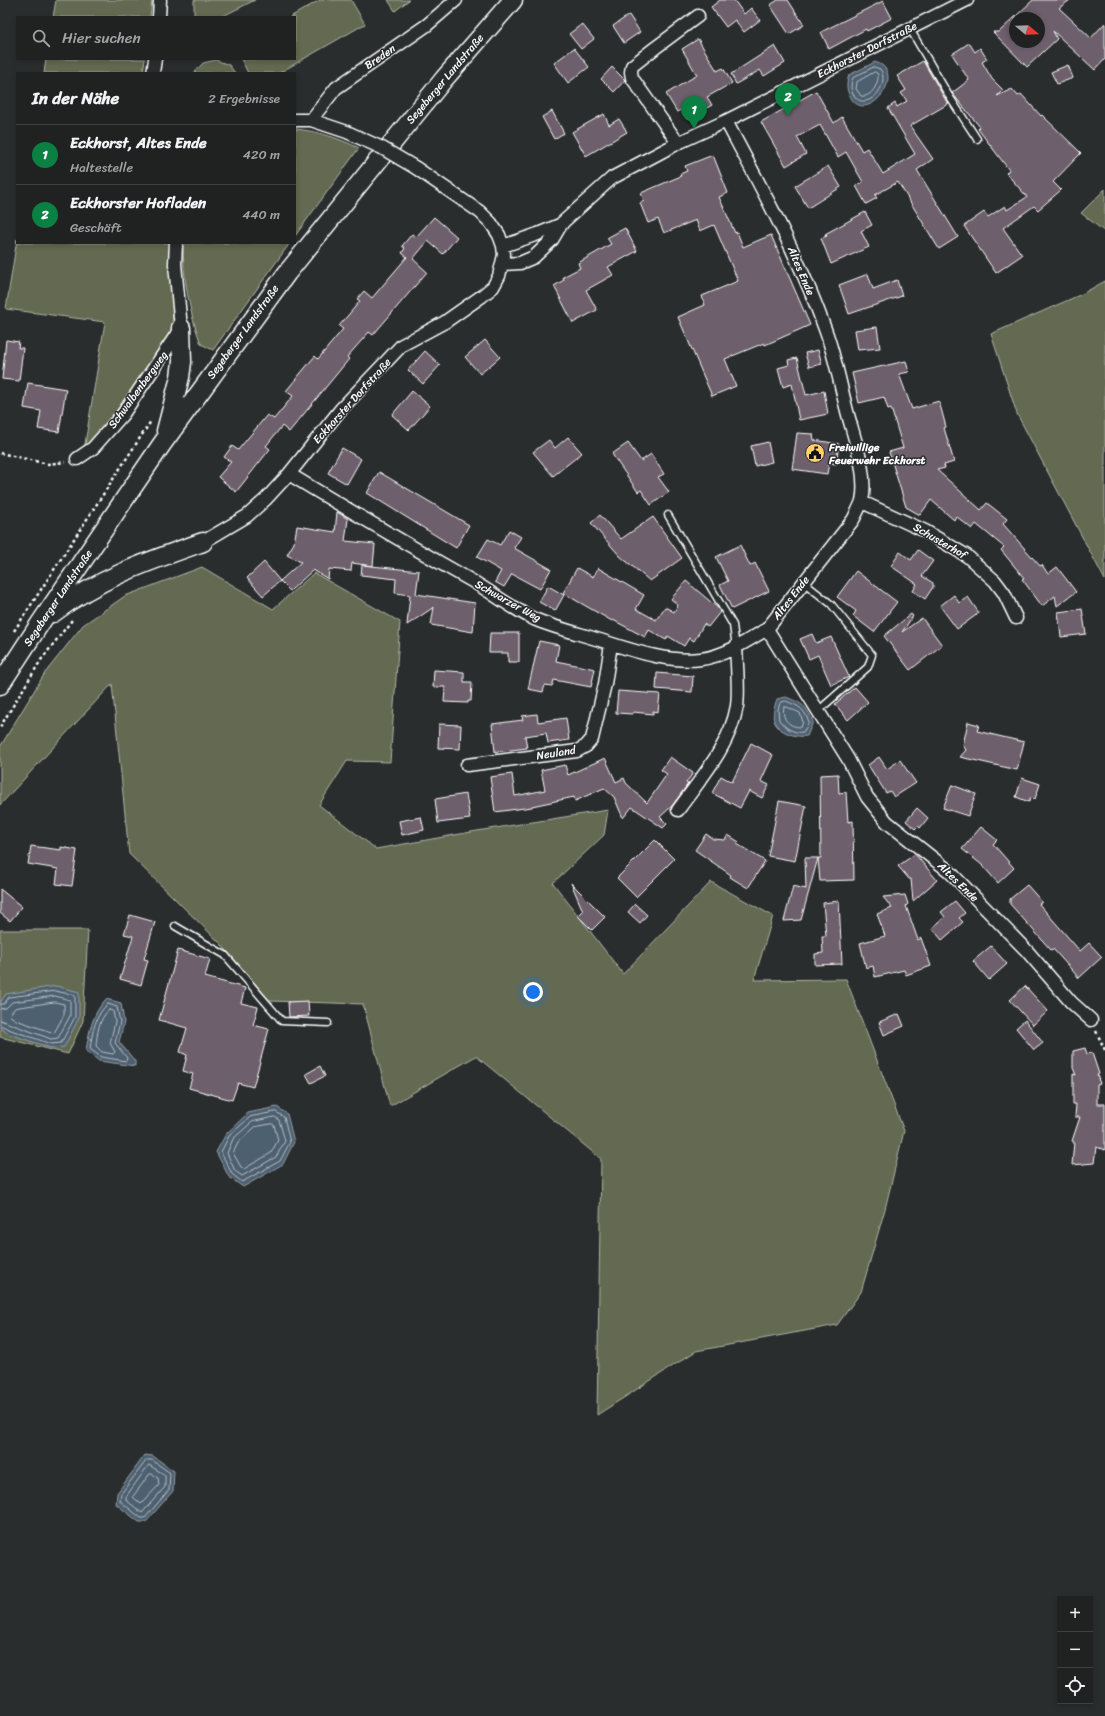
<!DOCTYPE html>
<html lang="de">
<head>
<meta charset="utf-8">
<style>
  :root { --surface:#202222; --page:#282a2a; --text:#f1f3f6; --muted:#a2a4a5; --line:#3d3f40; --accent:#0b8043 }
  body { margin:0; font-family:Sriracha,sans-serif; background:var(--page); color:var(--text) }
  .controls { position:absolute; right:12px; bottom:12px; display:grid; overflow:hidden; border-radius:0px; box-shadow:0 2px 6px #0003 }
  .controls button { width:36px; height:36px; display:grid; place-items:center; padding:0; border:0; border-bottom:1px solid var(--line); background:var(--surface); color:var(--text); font:20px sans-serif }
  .compass { position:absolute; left:1009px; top:12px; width:36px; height:36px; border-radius:50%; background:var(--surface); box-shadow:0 2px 6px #0003; rotate:109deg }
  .you { position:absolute; left:533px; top:992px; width:14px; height:14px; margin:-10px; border:3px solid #fff; border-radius:50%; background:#1a73e8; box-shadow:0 0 0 6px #1a73e833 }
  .badge { display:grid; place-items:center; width:26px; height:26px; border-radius:50%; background:var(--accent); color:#fff; font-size:13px; font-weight:700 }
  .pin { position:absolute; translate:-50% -33px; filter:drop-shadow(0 1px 2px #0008) }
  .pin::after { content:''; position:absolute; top:21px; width:14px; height:12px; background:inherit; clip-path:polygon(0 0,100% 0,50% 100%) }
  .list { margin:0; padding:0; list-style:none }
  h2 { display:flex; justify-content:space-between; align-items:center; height:52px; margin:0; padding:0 16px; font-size:17px }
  h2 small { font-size:13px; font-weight:400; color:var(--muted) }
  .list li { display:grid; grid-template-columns:26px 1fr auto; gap:12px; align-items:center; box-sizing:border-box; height:60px; padding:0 16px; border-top:1px solid var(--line) }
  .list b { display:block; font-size:15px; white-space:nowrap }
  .list p { margin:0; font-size:13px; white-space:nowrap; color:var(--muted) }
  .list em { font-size:13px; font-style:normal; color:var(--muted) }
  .icon { flex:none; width:22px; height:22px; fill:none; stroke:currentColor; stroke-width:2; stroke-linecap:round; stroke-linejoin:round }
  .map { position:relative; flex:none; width:1105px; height:1716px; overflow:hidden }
  .search { position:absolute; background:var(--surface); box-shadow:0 2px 6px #0003; left:16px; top:16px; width:280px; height:44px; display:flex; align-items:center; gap:10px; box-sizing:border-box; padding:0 14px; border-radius:0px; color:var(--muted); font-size:15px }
  .panel { position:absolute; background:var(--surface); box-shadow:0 2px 6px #0003; left:16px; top:72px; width:280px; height:172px; border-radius:0px }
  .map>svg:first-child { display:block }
  .green { fill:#636b51; stroke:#b1b5a8 }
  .water { fill:#4e6070; stroke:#95a0a9 }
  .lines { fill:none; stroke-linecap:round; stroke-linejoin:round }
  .shore { stroke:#b8bfc6; stroke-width:1 }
  .building { fill:#6e5f6c; stroke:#fff; fill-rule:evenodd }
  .lane-casing { stroke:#fff; stroke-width:9 }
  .street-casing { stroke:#fff; stroke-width:15 }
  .primary-casing { stroke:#fff; stroke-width:21 }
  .path { stroke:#fff; stroke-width:2.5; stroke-dasharray:3 3; stroke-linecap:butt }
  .lane { stroke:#2a2d2e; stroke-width:6 }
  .street { stroke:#2a2d2e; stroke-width:12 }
  .primary { stroke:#2a2d2e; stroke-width:18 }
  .street-bridge-casing { stroke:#fff; stroke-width:15; stroke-linecap:butt }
  .street-bridge { stroke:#2a2d2e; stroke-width:12 }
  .labels { text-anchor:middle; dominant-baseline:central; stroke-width:3; stroke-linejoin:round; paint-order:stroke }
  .street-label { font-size:11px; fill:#fff; stroke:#2a2d2e }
  .poi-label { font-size:11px; font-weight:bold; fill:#fff; stroke:#2a2d2e; text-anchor:start }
</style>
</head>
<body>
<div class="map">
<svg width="1105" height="1716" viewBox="0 0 1105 1716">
  <rect width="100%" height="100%" fill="#2a2d2e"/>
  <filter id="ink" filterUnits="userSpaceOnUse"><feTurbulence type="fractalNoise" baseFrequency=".025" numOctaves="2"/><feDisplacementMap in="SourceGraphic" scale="8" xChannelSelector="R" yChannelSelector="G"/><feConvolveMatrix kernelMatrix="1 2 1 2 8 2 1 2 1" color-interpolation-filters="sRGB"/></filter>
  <g filter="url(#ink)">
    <!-- green -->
    <path class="green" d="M56 0H152L150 17H53Z
      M194 0H255L221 17H194Z
      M320 0H351L365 24 279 73H248L241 59H295V17H290Z
      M388 0H409L395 11Z
      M46 59H145L143 73H44Z
      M216 60 229 65 235 73H194L203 63Z
      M295 129C318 131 338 138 359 148L295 236Z
      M1105 189V232L1081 213Z
      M17 239V243H170L173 278V327L157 355 122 404 84 450 105 322 6 309Z
      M183 243H290L213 350 201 344C189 312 183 277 183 243Z
      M1105 281V580L1017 414 991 334 1082 294Z
      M202 567 273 609 314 573 400 622 390 762 347 761 319 805 376 849 477 831 608 810 604 835 553 883 623 974 711 882 773 916 754 980 846 979 904 1131 885 1209 861 1292 837 1325 696 1351 597 1415 601 1159 476 1056 390 1106 363 1004 270 1001 221 944 129 854 112 684 0 805V747L45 673 83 625 125 596Z
      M0 930H88L83 1021 68 1054 0 1037Z"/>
    <!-- water -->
    <path class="water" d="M875 62C877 63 881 64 883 66 901 82 866 123 851 98 846 90 846 84 849 75Z
      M786 697C803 704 806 705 813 722L807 736C796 738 778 732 774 721 772 714 775 705 777 699Z
      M56 986 79 992V1018L64 1047 51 1048 9 1034 0 1028V1003L6 994Z
      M106 999 121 1003 124 1022 119 1042 135 1061V1066L99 1061 86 1051C89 1032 92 1014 106 999Z
      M277 1107 287 1114 294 1142 283 1164 243 1187 229 1177 216 1152 226 1134 248 1113Z
      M145 1455 153 1456 174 1471 173 1491 146 1522H139L116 1504 117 1493Z"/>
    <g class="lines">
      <!-- shore -->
      <path class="shore" d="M874 67 880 69C892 85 865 115 853 94 850 88 851 84 853 78Z
        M875 72 878 74C879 83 872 98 861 96L856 89 857 82Z
        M786 701C800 707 804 708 809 723L803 732C794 734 784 727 779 720L778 709 780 703Z
        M784 707H787L800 713 803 722 801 727C789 727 781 719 784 707Z
        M55 1002 64 1004V1015L54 1033 16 1020 9 1015 15 1008Z
        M0 1004H4L9 997 55 991 74 995 75 996V1017L61 1043 51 1044 11 1030 0 1025
        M108 1004 117 1007 120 1022 115 1043 127 1058 126 1061 101 1057 90 1049C92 1034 95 1014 108 1004Z
        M0 1009 6 1008 12 1002 55 996 70 1000V1016L58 1038 51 1039 0 1020
        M109 1010 113 1011 115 1022 110 1043 115 1052 113 1054 102 1052 96 1046C97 1034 99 1018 109 1010Z
        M276 1112 284 1117 290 1142 280 1161 242 1182 232 1174 221 1152 229 1136 250 1117Z
        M275 1117 279 1120 285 1141 276 1157 242 1176 235 1171 227 1153 233 1139 252 1122Z
        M272 1124 274 1125 278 1140 271 1153 244 1169 241 1167 233 1153 238 1143 255 1127Z
        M147 1460H152L170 1473 169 1490 145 1518H141L120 1501 121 1494Z
        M149 1465 165 1475V1487L142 1513 126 1500V1497Z
        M150 1474H152L158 1478 159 1485 141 1504 133 1497Z"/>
    </g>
    <!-- building -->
    <path class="building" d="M720 0H734L744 14 751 8 760 20 744 32 735 20 726 27 711 7Z
      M778 0H788L804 25 789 34 770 5Z
      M1033 0H1070L1059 8 1091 38 1105 23V59L1095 70 1053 31 1057 39 1027 67 993 32H999ZM1015 18H1039V42H1015Z
      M883 1 892 18 867 31 866 29 829 49 821 32Z
      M629 15 640 32 624 43 613 26Z
      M582 24 594 39 581 49 569 34Z
      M698 39 717 71 723 68 732 83 707 97 712 105 700 112 696 105 686 111 684 108 677 112 666 94 697 75 682 49Z
      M969 43 975 52 980 48 987 59 982 62 992 79 1003 90 997 96 1012 89 1018 96 1021 94 1041 116 1042 115 1081 153 1053 182 1061 190 1038 210 1034 206 1003 228 1022 255 996 273 964 226 984 212 988 217 1005 206 1007 210 1027 197 1006 173 1009 170 978 129 980 127 952 93 969 80 952 54Z
      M775 46 785 63 764 76 760 70 736 84 731 74Z
      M574 48 589 67 568 83 554 63Z
      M923 61 948 104 910 126 933 159 917 170 958 237 939 249 898 182 875 195 877 198 866 204 856 186 863 182 846 152 838 157 820 125 797 137 806 154 786 166 761 122 816 91 834 123 842 117 862 151 867 148 883 174 915 154 888 108 895 103 897 107 907 101 901 93 906 90 897 76Z
      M1068 65 1073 78 1057 84 1051 72Z
      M612 67 625 80 614 92 601 79Z
      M552 111 564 133 554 139 542 117Z
      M604 114 609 125 619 119 627 132 586 156 572 132Z
      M713 155 728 193 719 197 735 233 737 232 743 247 771 235 810 325 765 345 764 343 725 359 736 386 712 396 678 317 705 305 702 296 738 281 714 225 700 231 696 220 664 233 658 219 648 223 640 203 644 201 641 193 681 176 680 174 687 171 685 166Z
      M828 166 841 187 808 208 795 186Z
      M865 212 872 225 861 231 869 247 831 264 821 238 827 236 825 234Z
      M434 217 457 237 443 254 428 241 413 259 427 272 373 335 369 332 347 357 349 359 289 432 282 426 266 446 270 449 236 492 218 477 231 462 224 457 232 446 238 450 267 415 274 419 293 396 286 391 315 356 318 359 343 329 339 326 360 301 357 299 364 291 372 298 407 257 402 253 405 248 402 246 412 234 416 237Z
      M625 228 637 251 608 267 613 275 586 290 597 310 573 323 554 286 564 280 563 277 580 268 578 263 611 244 607 238Z
      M868 274 873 289 897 280 902 296 849 314 839 285Z
      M877 327 880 348 858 350 855 330Z
      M6 340 19 342 18 348H23L19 381 2 379Z
      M485 340 500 357 480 374 465 357Z
      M818 350 822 364 809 367 805 353Z
      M425 351 440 365 423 384 408 370Z
      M797 358 806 395 824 391 828 414 799 420 792 384 783 387 778 368 789 365 788 360Z
      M906 361 909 372 899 374 912 409 939 401 946 427 944 428 954 462 944 465 945 468 937 470 981 510 987 503 1007 519 1003 524 1040 566 1042 565 1048 574 1057 567 1076 592 1057 606 1055 596 1042 606 1022 579 1024 578 1001 550 1004 547 976 524 972 529 956 516 954 520 931 500 920 515 906 507 889 452 903 448 891 408 888 409 884 397 859 403 852 373Z
      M28 383 66 389 59 432 38 429 41 411 24 408Z
      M412 391 430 406 409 430 392 415Z
      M797 433 813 434 814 440 839 444 836 464 829 463 827 474 792 469Z
      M568 437 582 453 553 476 533 452 549 440 555 448Z
      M768 442 772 462 755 466 751 446Z
      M628 443 641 461 651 454 664 474 658 477 669 492 651 505 641 490 638 492 612 454Z
      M342 448 361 459 347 484 328 473Z
      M379 472 469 525 456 548 367 493Z
      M337 512 348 519 345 541 375 544 373 566 352 563 351 571 329 569 328 579 313 570 290 591 280 581 301 562 287 555 294 543 297 526 335 532Z
      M600 515 621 539 653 517 682 558 650 581 620 556 591 523Z
      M509 530 521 537 514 548 551 569 540 589 512 574 504 587 495 582 501 571 477 557 488 539 500 545Z
      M740 545 750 566 755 563 769 591 732 609 720 585 728 581 716 557Z
      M918 550 933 561 922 576 933 583V587L925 599 913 591 917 584 891 566 900 552 911 560Z
      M264 562 280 581 263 596 247 578Z
      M362 565 419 571 416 594 475 603 473 632 431 625 434 607 407 625 410 595 395 593 396 579 361 575Z
      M577 568 593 577 598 568 644 595 636 609 656 620 665 607 674 612 678 605 671 599 686 581 718 608 720 612 708 627 704 624 694 641 689 638 684 646 668 636 666 640 649 630 645 637 613 620 612 621 563 593Z
      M856 571 897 602 874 632 853 616 856 611 837 597Z
      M548 586 564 595 555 611 539 602Z
      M954 595 959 603 968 597 979 613 957 629 940 606Z
      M1082 609 1086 634 1061 637 1058 612Z
      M911 614 913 616 902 632 922 618 942 645 910 670 884 636Z
      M490 633H519V662H508V653H489Z
      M812 634 816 643 831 637 849 677 831 685 818 655 809 659 800 639Z
      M539 641 559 645 556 661 595 669 591 687 554 680 552 686 545 685 543 692 528 689Z
      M434 670 464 672V682H472L471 701H468V703L444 702 445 687H433Z
      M657 673 693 676 692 692 656 689Z
      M855 687 868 702 848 720 835 704Z
      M618 691 660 694 658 712 653 711V714L633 712V714L616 713Z
      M537 714 538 722 566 718 569 740 548 743 546 733 525 736 527 748 495 752 492 724 523 720 522 716Z
      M968 722 979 725 977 731 1024 742 1017 770 960 757 966 750 963 745Z
      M439 724 461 725 460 749 438 748Z
      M751 743 773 755 761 781 769 785 762 798 749 791 740 808 712 793 721 776 732 782Z
      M670 757 693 773 686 783 688 784 672 806 660 817 667 824 663 828 632 807 623 818 614 797 604 788 575 801 574 797 532 806V807L495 812 490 777 512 774 515 796 545 790 541 770 565 765 568 775 605 758 616 782 624 778 626 783 647 803 667 774 661 770Z
      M879 757 887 769 900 760 916 783 894 797 890 791 886 793 868 765Z
      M838 774 839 793 846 792 848 822 853 821 854 880 820 881 818 858H821L820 775Z
      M1022 778 1040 784 1035 799 1030 798 1029 802 1016 797Z
      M952 785 976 794 968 816 943 808Z
      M466 794 470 819 438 823 435 799Z
      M779 801 806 806 795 861 768 856Z
      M917 808 928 818 920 828 918 826 915 829 906 821Z
      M421 817 424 830 402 835 399 821Z
      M981 827 997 840 993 844 1014 868 998 883 982 865 962 849Z
      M706 834 713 839 725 840 728 835 739 842 737 844 765 861 748 888 730 877 731 875 695 850Z
      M655 840 674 859 636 897 617 878Z
      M31 846 61 850V847L77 850 72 886 56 884 58 869 28 864Z
      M915 854 937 880 913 901 911 879H909L898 866Z
      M805 858H818L801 920 784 921 793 886 806 889Z
      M571 883 605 917 592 930 578 916 583 911Z
      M1027 885 1042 902 1039 904 1080 951 1089 943 1102 957 1079 978 1053 949 1051 950 1010 904V899Z
      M0 889 22 907 10 921 0 913Z
      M905 895 908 904 906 906 918 940 921 938 931 966 906 975 904 970 875 977 873 966 866 968 860 943 885 936 877 914 892 908 883 897Z
      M839 901 842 964 815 965V954L823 953 822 936H826L823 903Z
      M955 901 965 913 959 918 963 922 942 940 932 928 945 917 941 912Z
      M635 904 647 915 640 923 628 912Z
      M130 915 155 922 144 959 148 960 141 985 120 979 133 936 124 934Z
      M991 946 1007 964 989 980 973 961Z
      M178 950 210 959 205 977 245 988 241 1003 258 1007 253 1025 269 1029 253 1087 238 1083 232 1100 189 1088 193 1074 183 1071 187 1055 180 1052 187 1028 159 1020Z
      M1025 986 1048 1011 1033 1025 1010 1000Z
      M308 1001 309 1016 289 1017 288 1002Z
      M899 1014 904 1026 884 1035 879 1022Z
      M1025 1020 1043 1043 1034 1050 1016 1028Z
      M1085 1048 1087 1054 1092 1053 1099 1074 1097 1075 1100 1084 1097 1085V1104H1105V1150L1096 1147 1094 1163 1072 1165 1074 1142 1072 1141 1080 1117H1075L1076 1104H1073V1074L1076 1075 1073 1068V1051Z
      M320 1066 325 1076 311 1083 306 1074Z"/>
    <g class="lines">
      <defs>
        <path id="lane" d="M910 29 949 96 977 139
          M668 515 733 625 736 648
          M803 582 831 604 872 655 868 667 818 711
          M175 926 225 955 282 1021 328 1023"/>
        <path id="street" d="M159 17 160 0
          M153 73 155 59
          M295 120H311L347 132
          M311 120 336 88 427 25 456 0
          M726 121C762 189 799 256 825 329 835 356 840 384 847 411 854 438 868 474 862 501 860 507 856 514 853 520L767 629 848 759 867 797 887 822 949 871 1027 951 1071 1002 1091 1020
          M678 143 632 78 631 72 632 66 655 48 698 16
          M503 246 538 234 562 224
          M503 264 520 263 534 257 552 240 562 223 612 178 678 143 726 121 967 0
          M77 459 93 448 123 414 181 328 175 264 176 243
          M289 474C350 511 410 546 472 581 493 593 513 609 534 619 558 629 585 635 609 643 637 652 672 663 701 659 725 656 747 641 767 629
          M862 502 925 531 967 556 995 581 1004 593 1016 618
          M203 542 247 516 266 499 289 474 341 409 402 345 445 322 482 296 493 287 499 276 504 255 503 246 499 235 491 223 480 212 416 168
          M467 765 577 751 586 746 592 739 605 684 611 644
          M678 810C701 778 730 746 737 706 739 691 737 663 736 648"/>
        <path id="primary" d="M166 431 180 377 182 362 181 328
          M53 613C99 578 149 561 203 542
          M0 685 41 622 162 444 287 273 444 79 513 0"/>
      </defs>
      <!-- lane casing -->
      <use href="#lane" class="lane-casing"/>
      <!-- street casing -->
      <use href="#street" class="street-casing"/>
      <!-- primary casing -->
      <use href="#primary" class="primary-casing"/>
      <!-- path -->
      <path class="path" d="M0 453 48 464 65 462
        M14 631 151 421
        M0 727 41 660 72 620
        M1096 1031 1105 1050"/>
      <!-- lane -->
      <use href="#lane" class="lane"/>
      <!-- street -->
      <use href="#street" class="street"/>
      <!-- primary -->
      <use href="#primary" class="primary"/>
      <defs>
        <path id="street-bridge" d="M347 132 382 148 416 168"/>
      </defs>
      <!-- street-bridge casing -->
      <use href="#street-bridge" class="street-bridge-casing"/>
      <!-- street-bridge -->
      <use href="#street-bridge" class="street-bridge"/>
    </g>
  </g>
  <!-- icons -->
  <defs>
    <symbol id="civic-disc" viewBox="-11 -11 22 22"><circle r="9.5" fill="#ffd166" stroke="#2a2d2e"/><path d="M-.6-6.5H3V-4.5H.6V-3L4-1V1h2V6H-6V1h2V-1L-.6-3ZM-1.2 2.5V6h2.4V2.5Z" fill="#111"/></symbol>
  </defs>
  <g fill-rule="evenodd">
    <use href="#civic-disc" x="804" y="442" width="22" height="22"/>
  </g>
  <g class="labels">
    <!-- street labels -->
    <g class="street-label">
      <text transform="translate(867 50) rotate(-27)">Eckhorster Dorfstraße</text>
      <text transform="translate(380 57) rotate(-34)">Breden</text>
      <text transform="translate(445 79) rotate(-50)">Segeberger Landstraße</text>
      <text transform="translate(801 271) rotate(67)">Altes Ende</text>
      <text transform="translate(243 332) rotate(-54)">Segeberger Landstraße</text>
      <text transform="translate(138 390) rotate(-54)">Schwalbenbergweg</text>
      <text transform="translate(352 401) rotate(-48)">Eckhorster Dorfstraße</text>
      <text transform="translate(940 541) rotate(30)">Schusterhof</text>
      <text transform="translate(58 598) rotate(-56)">Segeberger Landstraße</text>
      <text transform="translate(791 598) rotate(-52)">Altes Ende</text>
      <text transform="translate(508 601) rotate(29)">Schwarzer Weg</text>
      <text transform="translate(556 753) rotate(-9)">Neuland</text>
      <text transform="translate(958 882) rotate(44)">Altes Ende</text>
    </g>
    <!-- poi labels -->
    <g class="poi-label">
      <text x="829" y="447">Freiwillige<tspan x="829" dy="13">Feuerwehr Eckhorst</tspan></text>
    </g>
  </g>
</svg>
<div class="controls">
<button>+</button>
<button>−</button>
<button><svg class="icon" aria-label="locate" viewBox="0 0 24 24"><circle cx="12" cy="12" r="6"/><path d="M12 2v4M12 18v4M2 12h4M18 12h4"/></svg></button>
</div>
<svg class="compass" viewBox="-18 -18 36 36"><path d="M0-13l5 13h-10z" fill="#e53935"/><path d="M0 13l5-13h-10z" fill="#a2a4a5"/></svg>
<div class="you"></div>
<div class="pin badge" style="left:694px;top:129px">1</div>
<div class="pin badge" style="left:788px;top:116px">2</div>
<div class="search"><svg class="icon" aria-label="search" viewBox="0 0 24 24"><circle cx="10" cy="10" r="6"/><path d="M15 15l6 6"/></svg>Hier suchen</div>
<section class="panel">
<h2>In der Nähe<small>2 Ergebnisse</small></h2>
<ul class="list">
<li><span class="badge">1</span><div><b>Eckhorst, Altes Ende</b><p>Haltestelle</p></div><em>420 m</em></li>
<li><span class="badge">2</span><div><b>Eckhorster Hofladen</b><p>Geschäft</p></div><em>440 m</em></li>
</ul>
</section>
</div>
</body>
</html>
